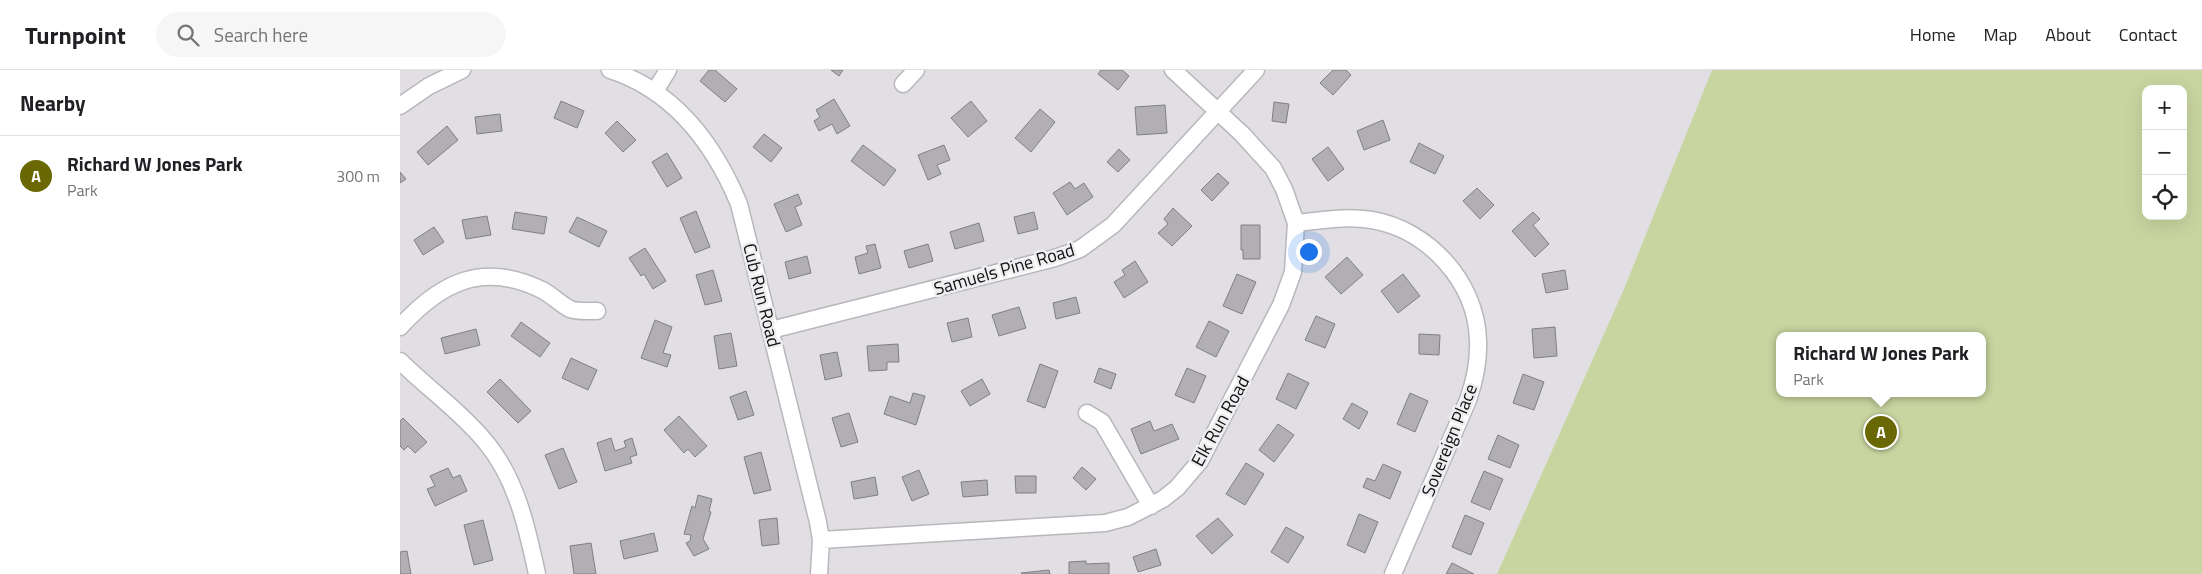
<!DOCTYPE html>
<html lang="en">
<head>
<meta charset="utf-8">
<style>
  :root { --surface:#fff; --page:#f6f6f6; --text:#202124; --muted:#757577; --line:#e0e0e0; --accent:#696804 }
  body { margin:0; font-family:"Titillium Web",sans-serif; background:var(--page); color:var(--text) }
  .controls { position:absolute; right:15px; top:15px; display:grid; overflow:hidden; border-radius:10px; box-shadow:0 5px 20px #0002 }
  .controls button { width:45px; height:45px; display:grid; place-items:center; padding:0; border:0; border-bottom:1px solid var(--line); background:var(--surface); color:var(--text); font:25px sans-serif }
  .you { position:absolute; left:908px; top:181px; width:18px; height:18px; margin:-12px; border:4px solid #fff; border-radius:50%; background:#1a73e8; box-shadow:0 0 0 8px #1a73e833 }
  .badge { display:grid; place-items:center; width:32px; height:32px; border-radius:50%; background:var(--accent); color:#fff; font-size:16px; font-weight:700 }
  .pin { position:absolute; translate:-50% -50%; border:2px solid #fff; box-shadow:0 1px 5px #0006 }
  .popup { position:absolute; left:1376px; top:262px; width:210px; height:65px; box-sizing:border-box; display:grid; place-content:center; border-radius:10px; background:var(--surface); filter:drop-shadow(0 1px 4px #0005); font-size:16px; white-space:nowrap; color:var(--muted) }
  .popup b { font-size:19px; color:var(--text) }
  .popup::after { content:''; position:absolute; left:50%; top:100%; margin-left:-10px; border:10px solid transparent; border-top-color:var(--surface) }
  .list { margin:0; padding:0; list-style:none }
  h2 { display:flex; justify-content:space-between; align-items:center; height:65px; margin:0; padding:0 20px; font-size:21px }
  h2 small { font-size:16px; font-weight:400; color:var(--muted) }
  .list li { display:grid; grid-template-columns:32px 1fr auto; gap:15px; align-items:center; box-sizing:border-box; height:80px; padding:0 20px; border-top:1px solid var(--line) }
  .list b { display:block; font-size:19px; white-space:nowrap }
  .list p { margin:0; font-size:16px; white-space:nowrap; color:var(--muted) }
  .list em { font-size:16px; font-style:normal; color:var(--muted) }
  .icon { flex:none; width:28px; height:28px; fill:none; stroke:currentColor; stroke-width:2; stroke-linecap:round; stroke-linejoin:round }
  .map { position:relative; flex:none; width:1802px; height:504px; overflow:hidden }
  header { display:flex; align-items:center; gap:30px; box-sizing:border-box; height:70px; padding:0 25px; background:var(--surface); border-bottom:1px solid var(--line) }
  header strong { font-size:24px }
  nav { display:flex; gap:28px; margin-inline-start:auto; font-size:18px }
  .search { width:350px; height:45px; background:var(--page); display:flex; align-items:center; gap:12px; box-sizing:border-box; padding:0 18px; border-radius:28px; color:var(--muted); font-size:19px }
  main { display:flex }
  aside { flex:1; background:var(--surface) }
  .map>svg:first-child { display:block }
  .green { fill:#c9d5a0; fill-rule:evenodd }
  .building { fill:#b1afb3; stroke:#807f82 }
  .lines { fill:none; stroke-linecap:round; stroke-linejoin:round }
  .street-casing { stroke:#b9b7bb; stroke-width:19 }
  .street { stroke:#fff; stroke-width:16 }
  .labels { text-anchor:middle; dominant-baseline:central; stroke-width:5; stroke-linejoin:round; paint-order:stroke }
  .street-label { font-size:18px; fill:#101011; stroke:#eeedf0 }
</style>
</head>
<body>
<header>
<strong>Turnpoint</strong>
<div class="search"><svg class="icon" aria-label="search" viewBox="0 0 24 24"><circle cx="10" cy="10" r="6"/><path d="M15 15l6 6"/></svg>Search here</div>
<nav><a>Home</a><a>Map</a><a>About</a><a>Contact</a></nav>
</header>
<main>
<aside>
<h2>Nearby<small></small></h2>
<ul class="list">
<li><span class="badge">A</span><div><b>Richard W Jones Park</b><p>Park</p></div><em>300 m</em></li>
</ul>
</aside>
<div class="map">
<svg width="1802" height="504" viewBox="0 0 1802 504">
  <rect width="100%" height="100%" fill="#e1dfe3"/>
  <!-- green -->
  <path class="green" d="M1312 0H1802V504H1097L1224 219ZM1746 19H1783V146H1746ZM1380 266H1582V323H1380Z"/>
  <!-- building -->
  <path class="building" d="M309 0H315L337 19 325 32 300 11Z
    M431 0H443L439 6Z
    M701 0H722L729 6 718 20 698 4Z
    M933 0H946L951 5 933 25 920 13Z
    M434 29 450 56 437 64 432 54 419 61 414 51 420 47 416 40Z
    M161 31 184 41 177 58 154 48Z
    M571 31 587 51 568 67 551 48Z
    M874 32 889 34 886 53 872 51Z
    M765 35 767 63 737 65 735 37Z
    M640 39 655 52 631 82 615 68Z
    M100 44 102 61 77 64 75 47Z
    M983 50 990 70 964 80 957 61Z
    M217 51 236 70 223 82 205 63Z
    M47 56 58 70 28 95 17 82Z
    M364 64 382 78 371 92 353 77Z
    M1019 73 1044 86 1035 104 1010 92Z
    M463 75 496 100 484 116 451 91Z
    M544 75 550 90 537 95 541 104 528 110 518 85Z
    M928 77 944 99 928 111 912 89Z
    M719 79 730 90 718 102 707 92Z
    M267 83 282 108 267 117 252 92Z
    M0 102 6 109 0 113Z
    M818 103 829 113 812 131 801 120Z
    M670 112 675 119 684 113 693 127 667 145 653 123Z
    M1077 118 1094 135 1080 149 1063 131Z
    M398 124 402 134 395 137 402 155 386 162 374 134Z
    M773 138 792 156 772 176 758 163 768 154 764 149Z
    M296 141 310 177 295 183 280 148Z
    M115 142 147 147 144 164 112 159Z
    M634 142 638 159 618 164 614 147Z
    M1133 142 1140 149 1133 155 1149 174 1135 187 1112 161Z
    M87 146 91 165 66 169 62 150Z
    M177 147 207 161 199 177 169 162Z
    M579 153 584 171 555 179 550 162Z
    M841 155H860V189H843V180H841Z
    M34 157 44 172 23 185 14 170Z
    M475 174 481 198 459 204 455 187 468 183 466 176Z
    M528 174 533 191 509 198 504 181Z
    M245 178 266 211 253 219 244 204 241 206 229 188Z
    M407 186 411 203 389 209 385 192Z
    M947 187 963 205 941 224 925 207Z
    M735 191 748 212 724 228 714 212 725 205 722 200Z
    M313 200 322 231 305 235 296 205Z
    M1165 200 1168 219 1146 223 1142 204Z
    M837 204 856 212 842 244 823 236Z
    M1003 204 1020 226 998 243 981 221Z
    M676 227 680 243 656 249 653 233Z
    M619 237 626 258 599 266 592 245Z
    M916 246 935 254 925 278 905 270Z
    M568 248 572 267 552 272 547 253Z
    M255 250 272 257 263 283 271 285 267 297 241 288Z
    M809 251 829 261 816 287 796 277Z
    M121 252 150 273 140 287 111 266Z
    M1155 257 1157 286 1134 288 1132 259Z
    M76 259 80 275 45 284 41 268Z
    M331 263 337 296 319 299 314 266Z
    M1019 264 1040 265 1039 285 1019 284Z
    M498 274 499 292H487V300L469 301 467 276Z
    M437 282 442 306 425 310 420 285Z
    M171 288 197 300 188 320 162 308Z
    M640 294 658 301 645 338 627 331Z
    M699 298 716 304 711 319 694 312Z
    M787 298 806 306 794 333 775 325Z
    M888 303 909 313 896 339 876 329Z
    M1123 304 1144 312 1134 340 1113 333Z
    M100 309 131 341 118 353 87 322Z
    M582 309 590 324 570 336 561 321Z
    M346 321 354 345 338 350 330 327Z
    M513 323 525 326 516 355 484 344 490 326 510 333Z
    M1010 323 1028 331 1015 362 997 354Z
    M952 333 968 342 959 359 943 349Z
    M449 343 458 372 441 377 432 348Z
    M279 346 307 376 295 387 288 379 284 383 264 360Z
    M3 348 27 372 15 383 8 376 4 380 0 376V351Z
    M750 351 754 361 772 354 779 369 741 384 731 359Z
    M878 354 894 365 874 392 859 380Z
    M1098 365 1119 375 1110 398 1088 389Z
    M211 368 215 381 226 377 224 371 232 368 237 385 230 387 232 393 205 401 197 373Z
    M163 378 177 412 159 419 145 385Z
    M361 382 371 420 354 424 344 387Z
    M846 393 864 404 845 435 826 424Z
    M983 394 1001 402 990 429 963 417 967 408 975 411Z
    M682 397 696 409 686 420 673 408Z
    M48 398 53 408 60 405 67 421 35 436 27 419 35 416 30 406Z
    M519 400 529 424 512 431 502 407Z
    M1084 401 1103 409 1090 440 1071 432Z
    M615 406H636V423H616Z
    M475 407 478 425 454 429 451 412Z
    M587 410 588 425 563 427 561 412Z
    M298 425 312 429 309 441 311 442 303 469 309 479 294 486 286 473 290 471 291 465 284 464 292 436 295 438Z
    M959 444 978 452 965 483 947 475Z
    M1065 445 1084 453 1071 485 1052 477Z
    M377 448 379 474 362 476 359 450Z
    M818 448 833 465 812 484 796 466Z
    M83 450 93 490 74 495 64 455Z
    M886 457 904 467 888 493 871 482Z
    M254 463 258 481 224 489 220 471Z
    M191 473 196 504H174L170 476Z
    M756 479 761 495 738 502 733 487Z
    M7 481 11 504H0V482Z
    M686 491V494L709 493V504H669V492Z
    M1052 493 1074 504H1046Z
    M649 500 650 504H622L621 503Z"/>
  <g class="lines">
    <defs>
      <path id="street" d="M210 0C275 21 314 74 339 134L418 452 421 470 419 504
        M503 14 516 0
        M255 21 268 0
        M0 36 29 16 62 0
        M896 153C921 150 947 146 972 150 1029 160 1076 212 1078 270 1079 291 1075 310 1068 330L993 504
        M0 257C41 212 83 191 142 220 152 225 160 234 170 239 177 242 189 241 197 241
        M371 260 655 188 680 179 713 155 856 0
        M0 291C27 318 59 340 84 370 116 407 127 457 137 504
        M687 343 702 352 751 436
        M421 470 705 453 728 447 763 429 777 418 800 391 881 235 893 202 896 153 884 119 873 98 842 64 773 0"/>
    </defs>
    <!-- street casing -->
    <use href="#street" class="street-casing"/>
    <!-- street -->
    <use href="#street" class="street"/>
  </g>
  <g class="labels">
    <!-- street labels -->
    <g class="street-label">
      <text transform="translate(604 199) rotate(-16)">Samuels Pine Road</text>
      <text transform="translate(362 225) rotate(76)">Cub Run Road</text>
      <text transform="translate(820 351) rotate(-61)">Elk Run Road</text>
      <text transform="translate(1049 370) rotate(-68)">Sovereign Place</text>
    </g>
  </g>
</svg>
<div class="controls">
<button>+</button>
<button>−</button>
<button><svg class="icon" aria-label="locate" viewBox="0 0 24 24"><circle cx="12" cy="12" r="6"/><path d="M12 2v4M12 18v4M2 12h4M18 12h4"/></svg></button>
</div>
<div class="you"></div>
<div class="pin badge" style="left:1481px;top:362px">A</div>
<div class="popup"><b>Richard W Jones Park</b>Park</div>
</div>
</main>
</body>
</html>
